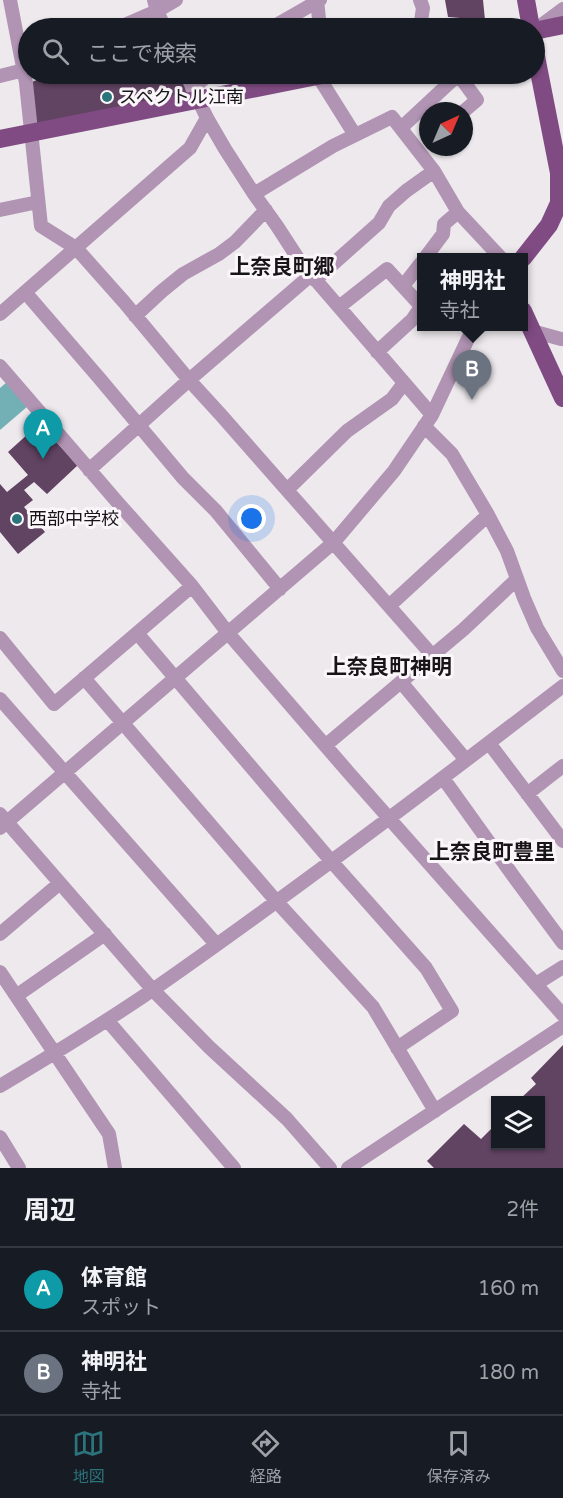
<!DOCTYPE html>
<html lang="ja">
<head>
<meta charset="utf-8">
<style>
  :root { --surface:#171b24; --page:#242831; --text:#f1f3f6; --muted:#9ea1a6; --line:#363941; --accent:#2b747b }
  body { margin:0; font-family:"Varela Round","Noto Sans JP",sans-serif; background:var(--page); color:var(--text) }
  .controls { position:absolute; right:18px; bottom:18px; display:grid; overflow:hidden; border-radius:0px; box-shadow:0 2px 4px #0004 }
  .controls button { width:54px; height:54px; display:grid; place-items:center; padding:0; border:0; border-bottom:2px solid var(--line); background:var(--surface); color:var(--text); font:30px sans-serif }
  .compass { position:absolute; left:419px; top:102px; width:54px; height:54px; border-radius:50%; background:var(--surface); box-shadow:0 2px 4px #0004; rotate:44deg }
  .you { position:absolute; left:252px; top:519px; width:21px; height:21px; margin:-15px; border:4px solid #fff; border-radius:50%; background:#1a73e8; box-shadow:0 0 0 9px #1a73e833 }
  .badge { display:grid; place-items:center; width:39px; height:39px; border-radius:50%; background:var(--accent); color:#fff; font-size:20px; font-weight:700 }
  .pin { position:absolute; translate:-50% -50px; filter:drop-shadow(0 2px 3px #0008) }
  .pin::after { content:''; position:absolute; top:32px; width:21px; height:18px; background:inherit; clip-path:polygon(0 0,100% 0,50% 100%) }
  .popup { position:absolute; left:417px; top:253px; width:111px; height:78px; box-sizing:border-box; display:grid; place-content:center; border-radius:0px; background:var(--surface); filter:drop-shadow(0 2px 4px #0005); font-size:20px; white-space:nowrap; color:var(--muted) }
  .popup b { font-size:22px; color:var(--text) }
  .popup::after { content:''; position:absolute; left:50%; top:100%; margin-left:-12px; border:12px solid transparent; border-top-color:var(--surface) }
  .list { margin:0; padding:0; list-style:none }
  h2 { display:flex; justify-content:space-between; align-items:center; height:78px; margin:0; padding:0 24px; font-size:26px }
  h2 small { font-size:20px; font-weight:400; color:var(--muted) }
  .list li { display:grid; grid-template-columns:39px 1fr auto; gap:18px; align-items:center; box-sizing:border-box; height:84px; padding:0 24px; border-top:2px solid var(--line) }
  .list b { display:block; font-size:22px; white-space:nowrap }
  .list p { margin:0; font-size:20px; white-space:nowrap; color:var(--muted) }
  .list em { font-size:20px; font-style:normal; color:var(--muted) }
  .icon { flex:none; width:33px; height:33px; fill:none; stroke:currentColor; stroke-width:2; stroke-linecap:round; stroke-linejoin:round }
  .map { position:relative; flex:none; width:563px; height:1168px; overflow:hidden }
  .search { position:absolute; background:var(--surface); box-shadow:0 2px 4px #0004; left:18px; right:18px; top:18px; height:66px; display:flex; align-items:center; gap:15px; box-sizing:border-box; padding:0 21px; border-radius:33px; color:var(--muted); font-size:22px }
  .sheet { height:246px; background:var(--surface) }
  nav { display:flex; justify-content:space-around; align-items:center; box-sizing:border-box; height:84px; border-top:2px solid var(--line); background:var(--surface); font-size:16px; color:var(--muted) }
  nav a { display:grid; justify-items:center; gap:3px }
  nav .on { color:var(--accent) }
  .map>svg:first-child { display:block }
  .water { fill:#73b0b6 }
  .building { fill:#614362 }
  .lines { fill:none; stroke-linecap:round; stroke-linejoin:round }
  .minor { stroke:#b194b3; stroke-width:14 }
  .major { stroke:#7f4b82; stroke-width:18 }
  .poi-dot { fill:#2b747b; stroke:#faf6fa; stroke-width:2 }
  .labels { text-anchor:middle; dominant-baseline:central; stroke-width:6; stroke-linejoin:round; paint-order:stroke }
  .poi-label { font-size:18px; fill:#171517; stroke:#faf6fa; text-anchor:start }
  .quarter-label { font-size:21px; font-weight:bold; fill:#171517; stroke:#faf6fa }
</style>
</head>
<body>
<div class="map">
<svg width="563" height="1168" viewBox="0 0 563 1168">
  <rect width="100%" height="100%" fill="#ede9ed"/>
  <!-- water -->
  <path class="water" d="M7 382 28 406 0 430V388Z"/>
  <!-- building -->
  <path class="building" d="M445 0H483L485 20 448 17Z
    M51 74H180L190 96 36 124 32 82Z
    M39 424 78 465 47 494 34 482 24 490 33 500 24 507 45 532 18 554 0 532V484L7 492 28 475 8 452Z
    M563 1045V1168H434L427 1161 464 1124 481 1139 496 1124V1146H540V1100H519L536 1084 531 1078Z"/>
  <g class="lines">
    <!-- minor -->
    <path class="minor" d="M10 0 26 83 41 226 76 248 124 302 189 380 221 415 432 655
      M154 0 157 11 165 28
      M317 0 319 19 321 28
      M420 0 423 8 420 28
      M118 28 157 11 176 0
      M271 28 320 0
      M536 29 563 9
      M186 74 207 118 225 149 254 194 277 226 301 263 432 415
      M458 74 477 100 464 111
      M0 76 28 69
      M318 76 355 135
      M192 88 210 74
      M401 128 459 74
      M254 194 333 146 392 117 434 171 458 212 501 258
      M0 210 38 202
      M425 258 443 234 444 224 458 212
      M315 280 379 223 389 206 406 191 434 171
      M403 286 421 263
      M25 292 100 379 183 478 216 511 280 589
      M339 307 387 269 421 306
      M0 314 190 148 207 118
      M135 316 162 291 183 274 219 254 235 242 266 210
      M532 331 561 339
      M377 352 412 320 421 307
      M0 366 119 504 192 586 228 633 349 773 563 1015
      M424 426 452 454 487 513 507 551 524 598 537 628 563 671
      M89 470 189 380 311 275
      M287 490 347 431 392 399 404 383
      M389 606 488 515
      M137 633 332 862 426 968 452 1011 397 1048
      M0 638 54 704 192 586
      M84 678 277 902 373 1007 435 1111
      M401 682 466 760
      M0 699 216 944
      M489 743 563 841
      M326 745 464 629 517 579
      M443 778 514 877 563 943
      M527 794 563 766
      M0 814 153 990 209 1047 287 1119 330 1168
      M0 828 334 542 394 471 432 415 474 326
      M0 934 60 883
      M0 972 109 1134 115 1168
      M536 984 563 967
      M16 996 105 934
      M107 1020 234 1168
      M0 1086C52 1055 104 1023 154 989 293 892 428 790 563 686
      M0 1137 19 1168
      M348 1168 563 1026"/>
    <!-- major -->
    <path class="major" d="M526 0 531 28
      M534 31 563 25
      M0 139 327 74
      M523 258 549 225 559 203V173L534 46
      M523 311 563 398"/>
  </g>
  <!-- markers -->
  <g class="poi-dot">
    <circle cx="107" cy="97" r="6"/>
    <circle cx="17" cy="519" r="6"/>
  </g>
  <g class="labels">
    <!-- poi labels -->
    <g class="poi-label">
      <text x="119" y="97">スペクトル江南</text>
      <text x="29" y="519">西部中学校</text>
    </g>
    <!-- quarter labels -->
    <g class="quarter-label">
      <text x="282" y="267">上奈良町郷</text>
      <text x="389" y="667">上奈良町神明</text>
      <text x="492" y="852">上奈良町豊里</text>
    </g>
  </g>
</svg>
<div class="controls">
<button><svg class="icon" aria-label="layers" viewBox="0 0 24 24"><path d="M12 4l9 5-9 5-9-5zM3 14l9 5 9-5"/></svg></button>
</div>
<svg class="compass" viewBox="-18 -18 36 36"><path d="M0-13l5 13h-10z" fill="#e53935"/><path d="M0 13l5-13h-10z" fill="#9ea1a6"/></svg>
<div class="you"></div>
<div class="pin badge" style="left:43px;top:459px;background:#0f9aa8">A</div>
<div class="pin badge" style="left:472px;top:400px;background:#6b7280">B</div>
<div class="popup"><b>神明社</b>寺社</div>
<div class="search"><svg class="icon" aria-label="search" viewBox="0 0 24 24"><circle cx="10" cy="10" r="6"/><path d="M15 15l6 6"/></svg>ここで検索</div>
</div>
<section class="sheet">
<h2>周辺<small>2件</small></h2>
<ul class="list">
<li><span class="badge" style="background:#0f9aa8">A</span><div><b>体育館</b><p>スポット</p></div><em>160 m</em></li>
<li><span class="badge" style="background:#6b7280">B</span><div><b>神明社</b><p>寺社</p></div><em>180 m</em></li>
</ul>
</section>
<nav>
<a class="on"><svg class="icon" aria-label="map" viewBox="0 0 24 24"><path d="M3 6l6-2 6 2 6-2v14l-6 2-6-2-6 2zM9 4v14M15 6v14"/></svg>地図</a>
<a><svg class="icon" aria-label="directions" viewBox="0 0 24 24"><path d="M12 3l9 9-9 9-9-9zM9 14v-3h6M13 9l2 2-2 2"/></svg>経路</a>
<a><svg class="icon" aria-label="saved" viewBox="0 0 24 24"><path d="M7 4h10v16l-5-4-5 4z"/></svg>保存済み</a>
</nav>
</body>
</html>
